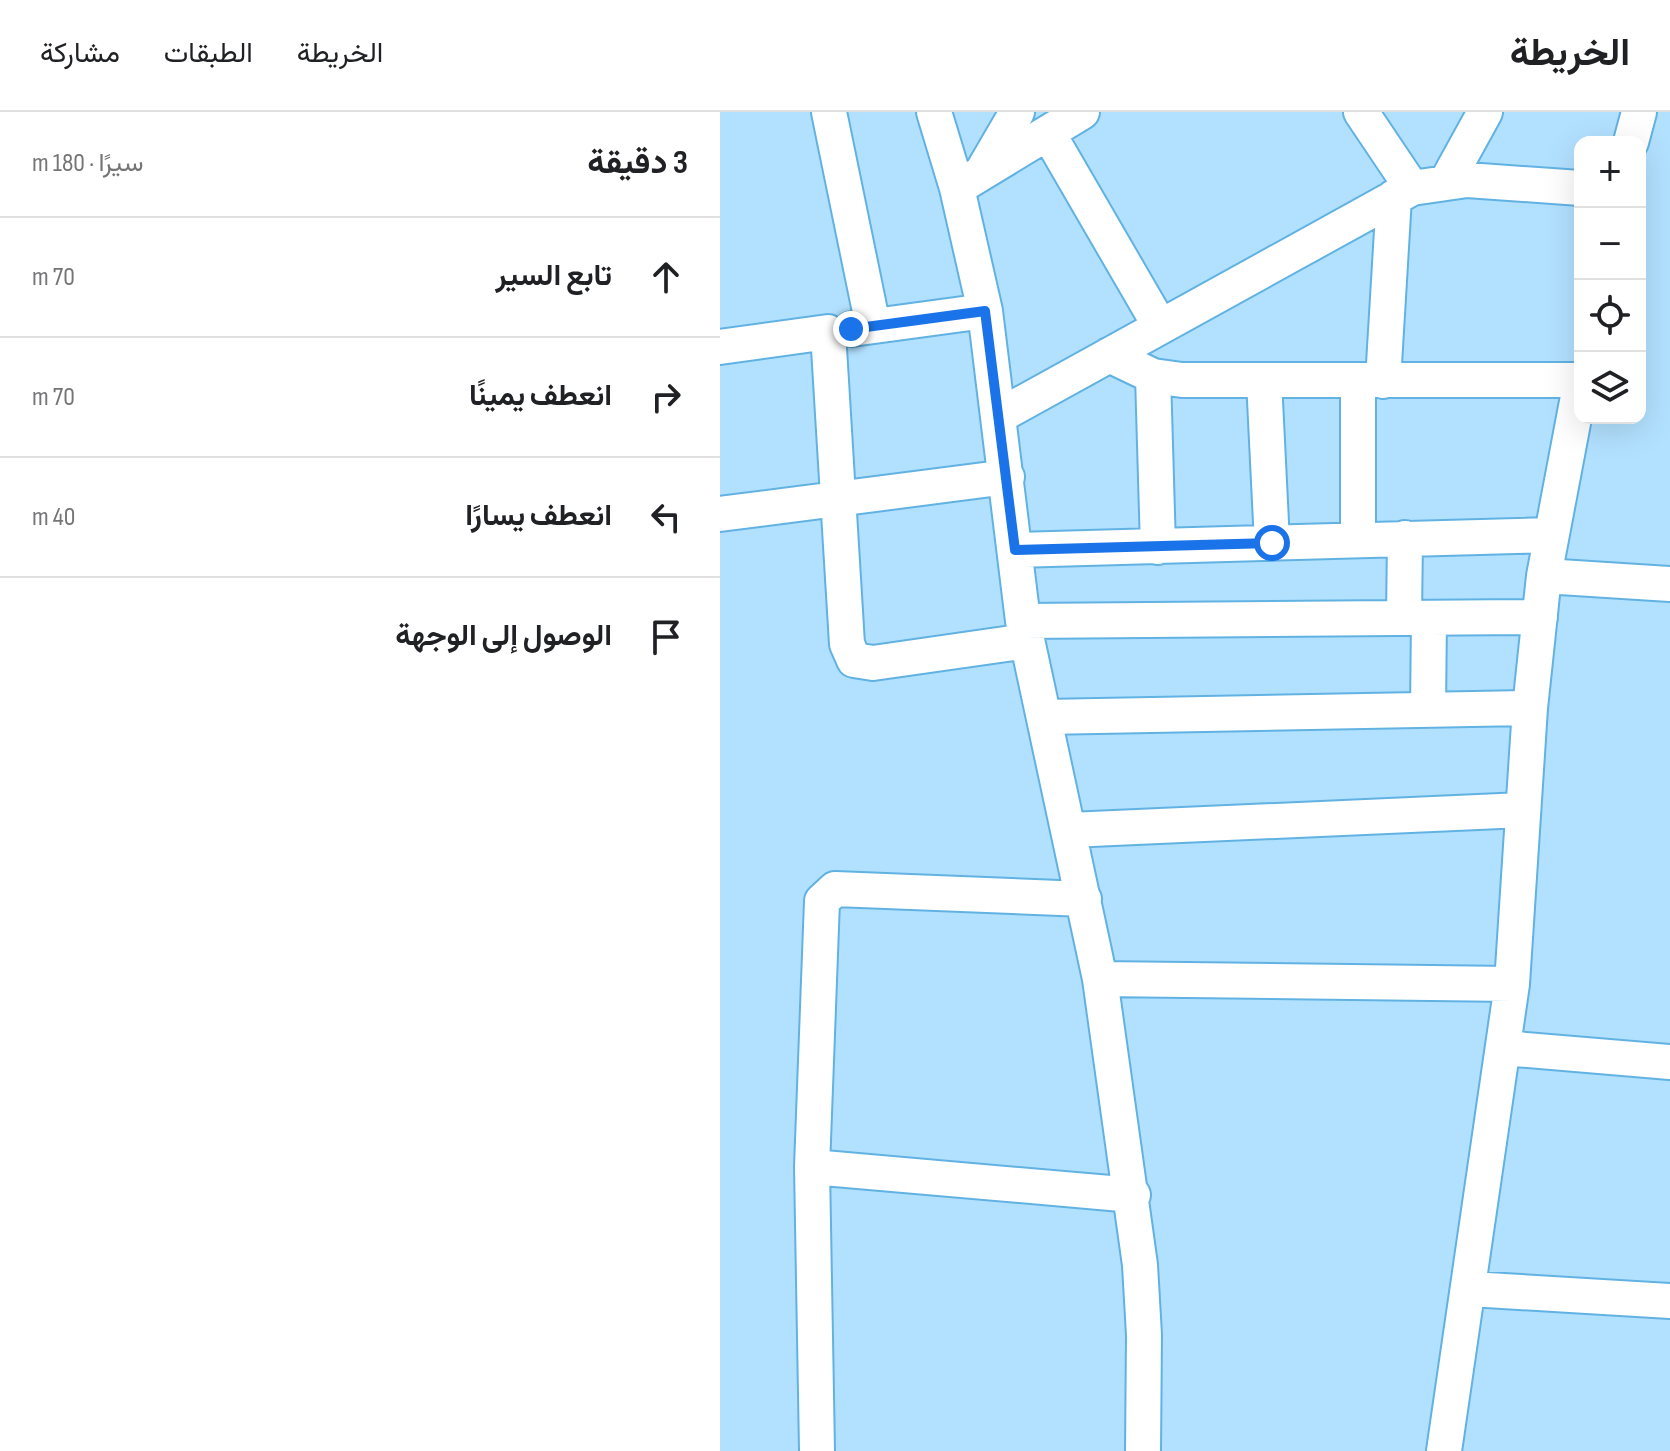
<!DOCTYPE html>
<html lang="ar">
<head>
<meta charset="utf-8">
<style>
  :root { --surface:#fff; --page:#f2f2f2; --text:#202124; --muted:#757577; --line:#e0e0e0 }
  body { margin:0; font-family:"Sofia Sans Condensed",Vazirmatn,sans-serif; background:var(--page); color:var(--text); direction:rtl }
  .controls { position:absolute; right:24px; top:24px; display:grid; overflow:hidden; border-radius:16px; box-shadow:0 8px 32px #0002 }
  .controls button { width:72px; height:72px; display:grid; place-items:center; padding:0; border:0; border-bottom:2px solid var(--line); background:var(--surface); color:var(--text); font:40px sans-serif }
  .stop { position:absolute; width:24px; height:24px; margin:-18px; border:6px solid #1a73e8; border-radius:50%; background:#fff }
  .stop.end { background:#1a73e8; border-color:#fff; box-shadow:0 2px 8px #0008 }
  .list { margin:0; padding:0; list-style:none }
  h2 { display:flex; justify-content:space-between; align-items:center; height:104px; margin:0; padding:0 32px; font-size:34px }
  h2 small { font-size:26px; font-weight:400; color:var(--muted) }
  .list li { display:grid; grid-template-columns:52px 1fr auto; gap:24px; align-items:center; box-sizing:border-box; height:120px; padding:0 32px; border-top:2px solid var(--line) }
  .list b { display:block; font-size:30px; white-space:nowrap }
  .list em { font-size:26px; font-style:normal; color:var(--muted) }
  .icon { flex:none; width:44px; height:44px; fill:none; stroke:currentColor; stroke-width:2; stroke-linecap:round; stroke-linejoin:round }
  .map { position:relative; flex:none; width:950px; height:1339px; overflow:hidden; direction:ltr }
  header { display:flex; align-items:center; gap:48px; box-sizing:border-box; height:112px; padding:0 40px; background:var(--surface); border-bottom:2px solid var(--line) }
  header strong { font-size:38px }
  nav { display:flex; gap:44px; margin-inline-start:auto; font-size:28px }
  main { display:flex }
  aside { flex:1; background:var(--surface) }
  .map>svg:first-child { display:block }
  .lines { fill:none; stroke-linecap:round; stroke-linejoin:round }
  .minor-casing { stroke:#61b2e3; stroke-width:38 }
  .minor { stroke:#fff; stroke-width:34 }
  .route { stroke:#1a73e8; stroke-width:10 }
</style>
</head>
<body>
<header>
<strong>الخريطة</strong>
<nav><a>الخريطة</a><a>الطبقات</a><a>مشاركة</a></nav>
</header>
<main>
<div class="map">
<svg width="950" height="1339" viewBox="0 0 950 1339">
  <rect width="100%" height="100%" fill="#b2e1ff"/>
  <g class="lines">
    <defs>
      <path id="minor" d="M109 0 153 214
        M214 0 237 76 265 199 303 509 380 867 420 1153 424 1223 423 1339
        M641 0 692 76
        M328 21 440 214
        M911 30 919 0
        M262 60 297 0
        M727 69 765 0
        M237 76 362 0
        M132 217 265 199
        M0 235 108 220 127 532 134 548 153 551 307 529
        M389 243 433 264 462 268H860
        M433 264 438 435
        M544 268 552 431
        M663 269 674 85
        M279 304 692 76 747 68 860 76
        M0 402 287 365
        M638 428V269
        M295 438 830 423
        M824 464 950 472
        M684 506 685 426
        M303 509 820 505
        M708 598 709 506
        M324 605 810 596
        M349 718 803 698
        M380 867 792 872
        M783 936 950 950
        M92 1055 413 1083
        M750 1177 950 1189
        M97 1339 92 1055 102 789 115 777 364 787
        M724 1339 792 872 810 596 824 464 860 274"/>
    </defs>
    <!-- minor casing -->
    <use href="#minor" class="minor-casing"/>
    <!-- minor -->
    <use href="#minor" class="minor"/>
  </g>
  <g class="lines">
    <!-- route -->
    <path class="route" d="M131 217 265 199 295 438 552 431"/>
  </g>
</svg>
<div class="controls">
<button>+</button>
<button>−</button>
<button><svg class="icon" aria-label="locate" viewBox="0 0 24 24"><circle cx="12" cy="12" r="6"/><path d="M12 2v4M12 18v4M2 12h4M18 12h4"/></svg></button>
<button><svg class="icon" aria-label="layers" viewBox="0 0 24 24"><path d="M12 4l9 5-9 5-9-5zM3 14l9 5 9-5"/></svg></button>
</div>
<div class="stop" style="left:552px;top:431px"></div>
<div class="stop end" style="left:131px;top:217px"></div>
</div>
<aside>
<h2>3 دقيقة<small>سيرًا · 180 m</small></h2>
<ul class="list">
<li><svg class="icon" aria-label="ahead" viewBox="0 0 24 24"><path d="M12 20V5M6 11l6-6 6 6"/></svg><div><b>تابع السير</b></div><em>70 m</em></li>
<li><svg class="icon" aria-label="right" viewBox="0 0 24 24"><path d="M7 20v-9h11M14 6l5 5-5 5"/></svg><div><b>انعطف يمينًا</b></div><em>70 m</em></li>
<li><svg class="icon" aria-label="left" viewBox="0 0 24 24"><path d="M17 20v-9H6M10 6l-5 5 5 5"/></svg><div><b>انعطف يسارًا</b></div><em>40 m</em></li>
<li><svg class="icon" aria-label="arrive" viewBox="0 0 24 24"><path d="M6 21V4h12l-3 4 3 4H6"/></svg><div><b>الوصول إلى الوجهة</b></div></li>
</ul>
</aside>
</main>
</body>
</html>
